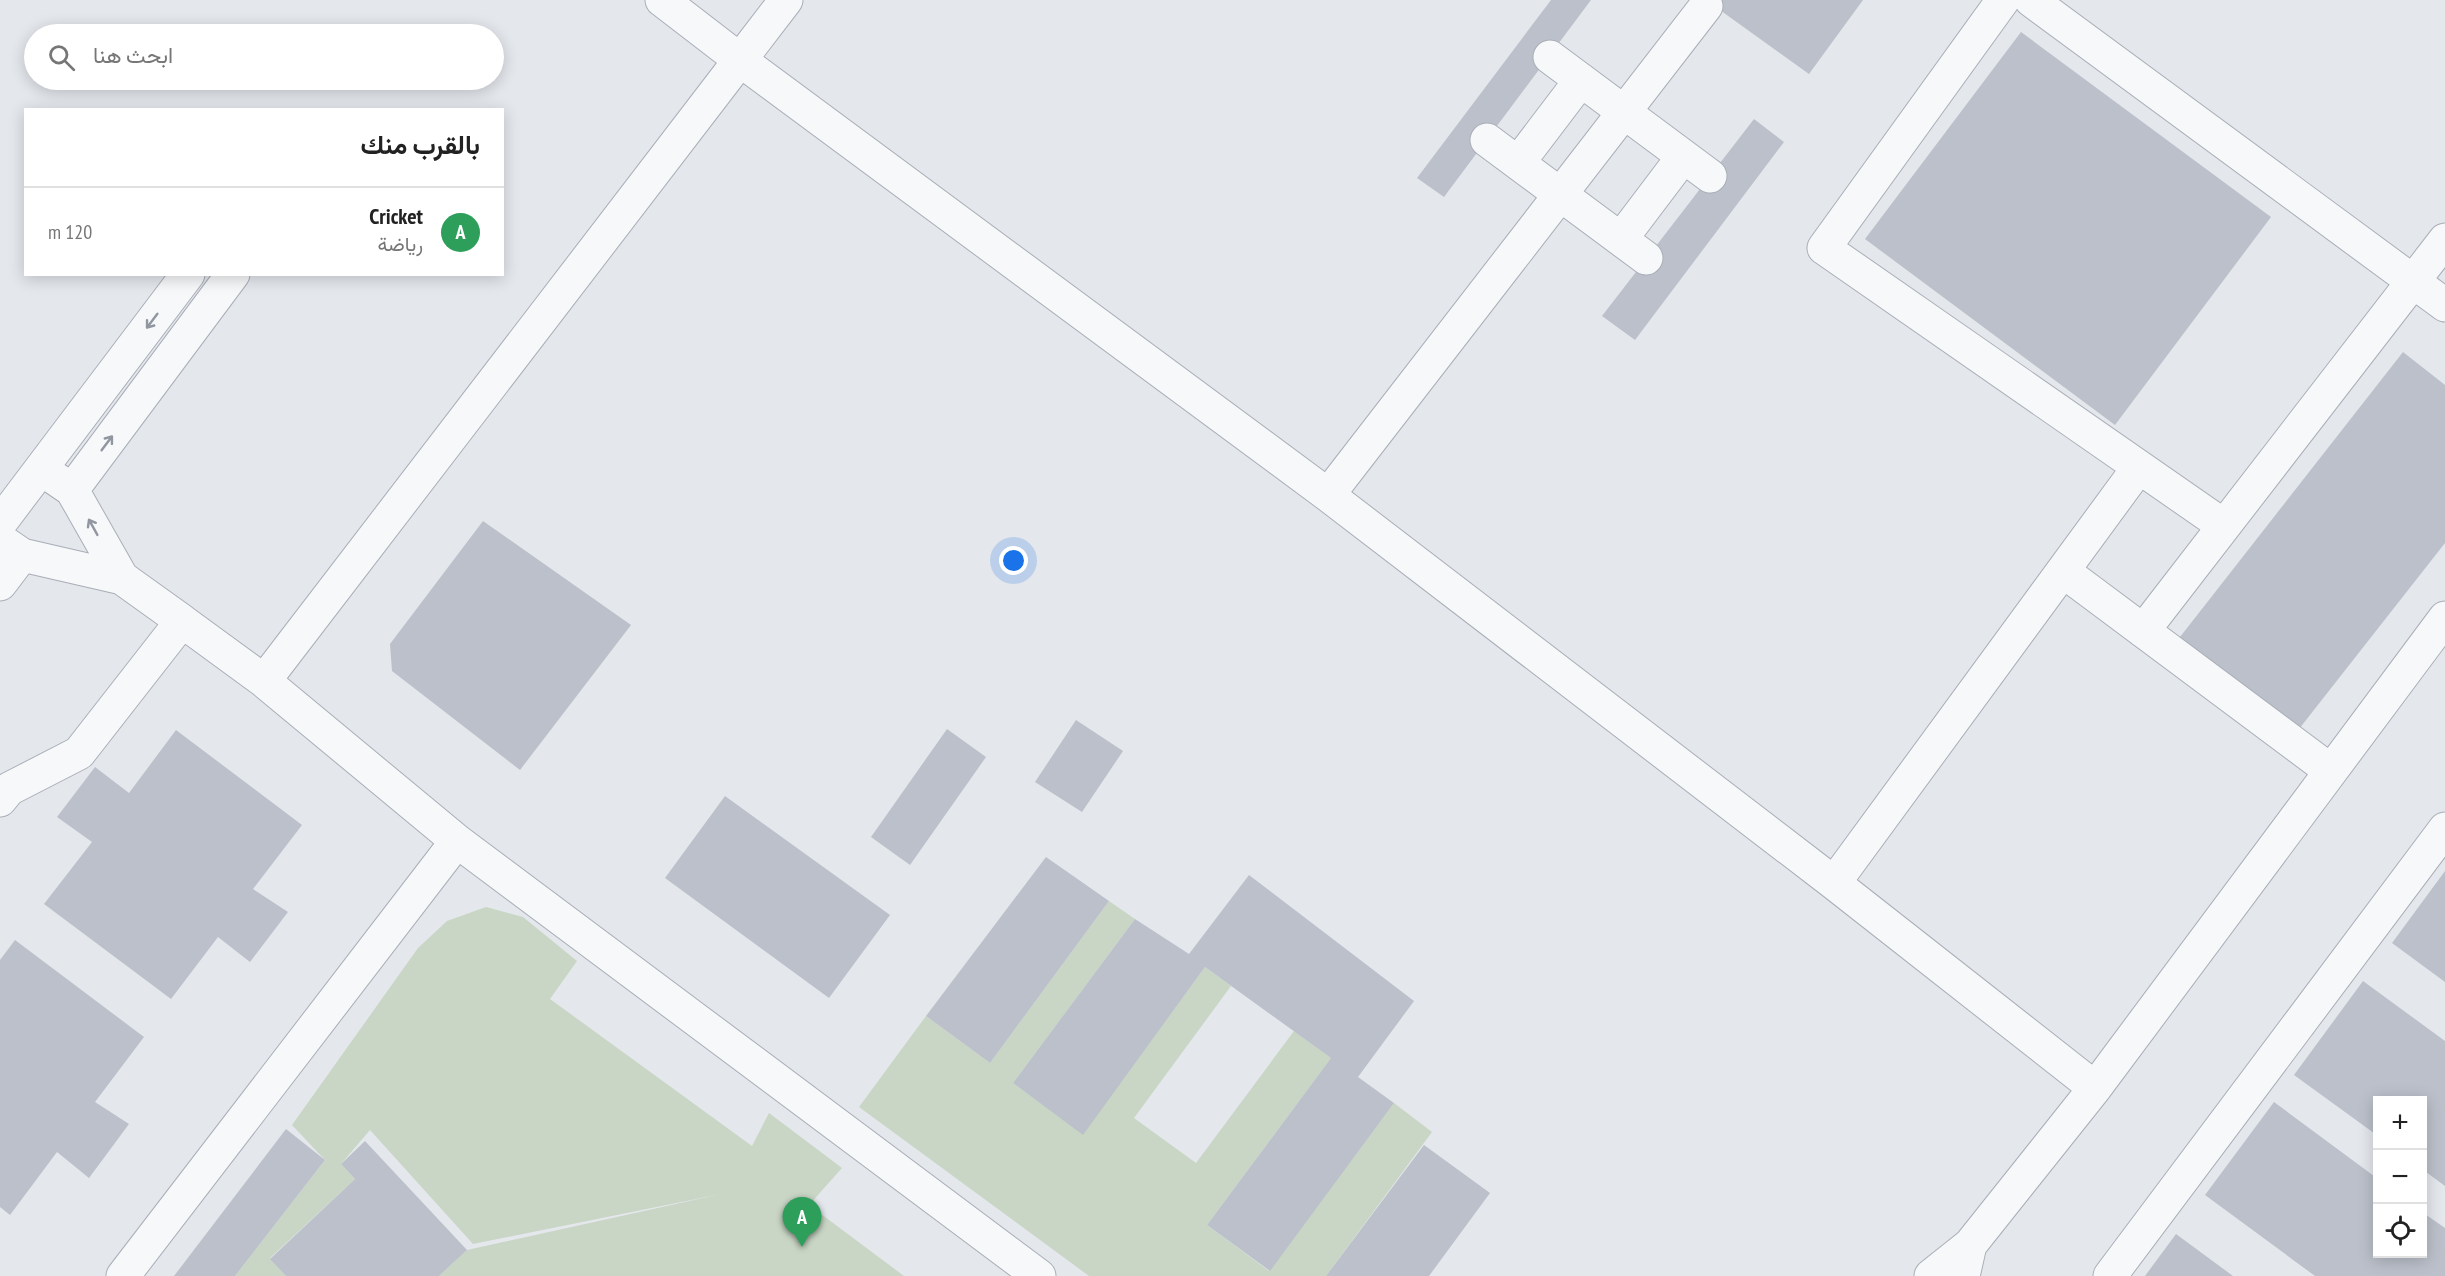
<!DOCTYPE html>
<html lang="ar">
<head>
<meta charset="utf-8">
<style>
  :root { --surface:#fff; --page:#f2f2f2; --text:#222; --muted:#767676; --line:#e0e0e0; --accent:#0f766e }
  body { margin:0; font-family:"PT Sans Narrow",Vazirmatn,sans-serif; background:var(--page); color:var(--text); direction:rtl }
  .controls { position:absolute; right:18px; bottom:18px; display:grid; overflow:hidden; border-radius:0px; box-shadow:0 3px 15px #0003 }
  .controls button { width:54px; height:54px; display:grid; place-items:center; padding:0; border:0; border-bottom:2px solid var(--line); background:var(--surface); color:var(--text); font:30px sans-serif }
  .you { position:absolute; left:1014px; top:561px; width:21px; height:21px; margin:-15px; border:4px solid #fff; border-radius:50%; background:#1a73e8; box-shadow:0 0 0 9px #1a73e833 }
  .badge { display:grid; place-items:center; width:39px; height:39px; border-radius:50%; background:var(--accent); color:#fff; font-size:20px; font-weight:700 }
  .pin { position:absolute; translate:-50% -50px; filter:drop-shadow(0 2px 3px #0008) }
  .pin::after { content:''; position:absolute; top:32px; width:21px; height:18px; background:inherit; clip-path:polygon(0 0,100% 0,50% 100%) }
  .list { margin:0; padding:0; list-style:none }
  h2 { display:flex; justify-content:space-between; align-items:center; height:78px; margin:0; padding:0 24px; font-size:26px }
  h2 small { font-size:20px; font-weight:400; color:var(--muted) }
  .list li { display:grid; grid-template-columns:39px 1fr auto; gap:18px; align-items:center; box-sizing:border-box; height:90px; padding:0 24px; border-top:2px solid var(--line) }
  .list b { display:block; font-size:22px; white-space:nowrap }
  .list p { margin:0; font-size:20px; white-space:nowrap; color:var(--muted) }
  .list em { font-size:20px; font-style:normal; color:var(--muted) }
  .icon { flex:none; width:33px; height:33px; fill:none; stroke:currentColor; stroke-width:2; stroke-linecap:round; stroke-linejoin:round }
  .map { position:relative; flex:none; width:2445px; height:1276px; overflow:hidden; direction:ltr }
  .search { position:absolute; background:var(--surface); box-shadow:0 3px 15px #0003; left:24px; top:24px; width:480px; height:66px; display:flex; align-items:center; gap:15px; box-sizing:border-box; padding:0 21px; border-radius:33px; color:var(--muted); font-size:22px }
  .panel { position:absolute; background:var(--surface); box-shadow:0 3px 15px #0003; left:24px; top:108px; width:480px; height:168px; border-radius:0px; direction:rtl }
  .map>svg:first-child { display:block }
  .green { fill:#c9d6c5 }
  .building { fill:#bbc0ca }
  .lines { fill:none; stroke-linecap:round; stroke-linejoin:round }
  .minor-casing { stroke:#a9aeb7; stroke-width:35 }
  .minor { stroke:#f7f8fa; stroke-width:33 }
  .oneway { stroke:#9196a0 }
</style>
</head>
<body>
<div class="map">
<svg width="2445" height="1276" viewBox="0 0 2445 1276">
  <rect width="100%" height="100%" fill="#e4e7ec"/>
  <!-- green -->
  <path class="green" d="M1109 901 1135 919 1013 1083 1083 1134 1205 967 1231 986 1134 1118 1196 1163 1294 1031 1331 1058 1207 1225 1269 1271 1394 1103 1432 1132 1326 1276H1089L859 1107 926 1016 990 1063Z
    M486 907 523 917 577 961 550 999 752 1146 769 1113 842 1168 809 1205 904 1276H439L467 1250 721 1194 473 1244 370 1130 341 1164 355 1179 270 1258 286 1276H235L325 1160 292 1125 418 948 447 921Z"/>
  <!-- building -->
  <path class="building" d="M1551 0H1591L1444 197 1417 178Z
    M1706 0H1863L1809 74Z
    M2021 32 2271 217 2115 425 1865 239Z
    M1754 119 1784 142 1635 340 1602 316Z
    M2403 352 2445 385V543L2299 729 2180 637Z
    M483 521 631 625 520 770 392 671 390 644Z
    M1076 720 1123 751 1082 812 1035 782Z
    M947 729 986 757 910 865 871 837Z
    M176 730 302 825 253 889 288 912 250 962 218 937 171 999 44 904 92 842 57 817 95 767 129 793Z
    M725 796 890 915 829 998 665 878Z
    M1046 857 1109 901 990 1063 926 1016Z
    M2445 871V982L2392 943Z
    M1249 875 1414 1001 1358 1077 1394 1103 1270 1271 1207 1225 1331 1058 1205 967 1083 1135 1013 1083 1135 919 1189 954Z
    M15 940 144 1037 95 1102 129 1124 89 1178 57 1152 10 1215 0 1207V960Z
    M2363 981 2445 1041V1186L2422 1169V1100H2378V1136L2294 1075Z
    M2274 1102 2378 1179V1254H2422V1212L2445 1228V1276H2315L2205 1195Z
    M286 1129 325 1160 235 1276H174Z
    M365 1141 467 1250 439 1276H286L270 1259 355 1179 341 1164Z
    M1424 1145 1490 1193 1429 1276H1326Z
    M2176 1234 2233 1276H2145Z"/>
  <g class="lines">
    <defs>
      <path id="minor" d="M662 0 740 60 264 681 457 841 1039 1276
        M786 0 740 60 1328 495 1834 883 2095 1088 1970 1245
        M2003 0 1824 248 2224 526
        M2031 0 2445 305
        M1550 57 1710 176
        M1487 140 1646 258
        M1518 163 1581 80
        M1621 239 1683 157
        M53 477 72 490 122 578
        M72 490 233 274
        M1328 495 1706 6
        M0 523 188 274
        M0 540 22 555 122 578 182 621 79 753 9 789 0 800
        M2063 571 2331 771
        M0 584 22 555
        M182 621 264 681
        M2143 631 2445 240
        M1834 883 2139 467
        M2095 1088 2445 618
        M123 1276 457 841
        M1931 1276 1970 1245 1963 1276
        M2110 1276 2445 829"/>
    </defs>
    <!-- minor casing -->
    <use href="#minor" class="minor-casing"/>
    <!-- minor -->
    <use href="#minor" class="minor"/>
  </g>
  <!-- one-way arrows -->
  <defs><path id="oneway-shaft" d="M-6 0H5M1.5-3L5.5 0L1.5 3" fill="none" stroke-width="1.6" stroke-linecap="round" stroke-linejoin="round" transform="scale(1.5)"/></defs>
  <g class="oneway">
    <use href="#oneway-shaft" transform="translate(152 321) rotate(127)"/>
    <use href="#oneway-shaft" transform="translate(107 443) rotate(-53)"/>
    <use href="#oneway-shaft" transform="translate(93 527) rotate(-119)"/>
  </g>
</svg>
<div class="controls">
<button>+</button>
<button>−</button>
<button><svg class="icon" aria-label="locate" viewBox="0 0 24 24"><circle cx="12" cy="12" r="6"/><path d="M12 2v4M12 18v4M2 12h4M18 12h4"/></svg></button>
</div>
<div class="you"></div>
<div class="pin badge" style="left:802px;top:1247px;background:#2e9e5b">A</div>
<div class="search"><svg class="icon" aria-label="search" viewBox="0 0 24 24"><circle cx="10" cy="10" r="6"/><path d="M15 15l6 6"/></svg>ابحث هنا</div>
<section class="panel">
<h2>بالقرب منك<small></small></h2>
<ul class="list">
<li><span class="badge" style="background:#2e9e5b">A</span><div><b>Cricket</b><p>رياضة</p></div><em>120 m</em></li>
</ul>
</section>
</div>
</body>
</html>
